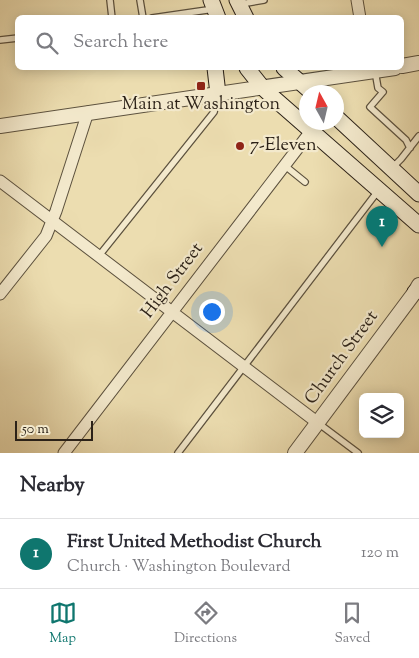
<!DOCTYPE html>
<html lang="en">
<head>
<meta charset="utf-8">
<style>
  :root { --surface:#fff; --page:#f2f2f3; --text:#2b2b33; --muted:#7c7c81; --line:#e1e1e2; --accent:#0f766e }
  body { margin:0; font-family:"Sorts Mill Goudy",serif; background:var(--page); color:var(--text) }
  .controls { position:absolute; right:15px; bottom:15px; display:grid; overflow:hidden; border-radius:8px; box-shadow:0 2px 12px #0003 }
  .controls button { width:45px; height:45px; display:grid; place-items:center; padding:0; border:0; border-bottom:1px solid var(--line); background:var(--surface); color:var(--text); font:25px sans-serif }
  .compass { position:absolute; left:299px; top:85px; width:45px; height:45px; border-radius:50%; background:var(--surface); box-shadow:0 2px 12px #0003; rotate:352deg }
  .scale { position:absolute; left:15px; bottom:12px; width:78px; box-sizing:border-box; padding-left:5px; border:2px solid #2c2218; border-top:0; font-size:14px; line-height:18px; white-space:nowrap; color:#2c2218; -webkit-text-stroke:4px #f3e9cc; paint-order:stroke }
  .you { position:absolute; left:211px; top:311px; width:18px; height:18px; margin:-12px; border:4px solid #fff; border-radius:50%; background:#1a73e8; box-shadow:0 0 0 8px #1a73e833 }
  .badge { display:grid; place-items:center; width:32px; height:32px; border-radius:50%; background:var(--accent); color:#fff; font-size:16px; font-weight:700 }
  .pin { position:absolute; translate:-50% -41px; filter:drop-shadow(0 1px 2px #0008) }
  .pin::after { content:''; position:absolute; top:26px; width:18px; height:15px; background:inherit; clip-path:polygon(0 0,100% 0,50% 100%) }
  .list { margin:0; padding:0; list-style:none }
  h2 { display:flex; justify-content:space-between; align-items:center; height:65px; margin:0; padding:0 20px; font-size:21px }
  h2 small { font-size:16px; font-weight:400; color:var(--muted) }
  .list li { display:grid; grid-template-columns:32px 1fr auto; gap:15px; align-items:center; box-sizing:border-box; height:70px; padding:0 20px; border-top:1px solid var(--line) }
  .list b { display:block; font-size:19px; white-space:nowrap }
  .list p { margin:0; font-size:16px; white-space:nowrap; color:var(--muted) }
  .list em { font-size:16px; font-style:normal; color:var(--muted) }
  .icon { flex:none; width:28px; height:28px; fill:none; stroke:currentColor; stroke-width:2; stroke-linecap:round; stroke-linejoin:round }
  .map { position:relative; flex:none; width:419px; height:453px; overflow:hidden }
  .search { position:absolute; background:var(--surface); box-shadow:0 2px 12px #0003; left:15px; right:15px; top:15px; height:55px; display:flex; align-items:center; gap:12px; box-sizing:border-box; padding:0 18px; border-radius:8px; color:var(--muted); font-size:19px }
  .sheet { height:135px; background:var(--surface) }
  nav { display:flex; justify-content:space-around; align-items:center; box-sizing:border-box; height:70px; border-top:1px solid var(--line); background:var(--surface); font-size:14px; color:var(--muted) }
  nav a { display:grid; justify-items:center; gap:2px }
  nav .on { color:var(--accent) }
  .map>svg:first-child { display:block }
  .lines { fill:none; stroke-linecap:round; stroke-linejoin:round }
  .service-casing { stroke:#5c513e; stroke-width:8 }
  .minor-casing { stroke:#5c513e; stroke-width:13 }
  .tertiary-casing { stroke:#5c513e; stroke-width:16 }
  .secondary-casing { stroke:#2c2218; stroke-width:17 }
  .service { stroke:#f3e9cc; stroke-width:5.5 }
  .minor { stroke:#f3e9cc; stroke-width:11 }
  .tertiary { stroke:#f3e9cc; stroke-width:14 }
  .secondary { stroke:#f3e9cc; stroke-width:15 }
  .poi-dot { fill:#8f2418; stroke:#f3e9cc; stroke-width:2 }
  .labels { text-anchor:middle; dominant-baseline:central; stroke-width:4.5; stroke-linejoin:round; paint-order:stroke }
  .poi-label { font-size:18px; fill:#2c2218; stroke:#f3e9cc }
  .street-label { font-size:18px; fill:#2c2218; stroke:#f3e9cc }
</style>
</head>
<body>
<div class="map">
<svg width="419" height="453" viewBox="0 0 419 453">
  <rect width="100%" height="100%" fill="#ecddb0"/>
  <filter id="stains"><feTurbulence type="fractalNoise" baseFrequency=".004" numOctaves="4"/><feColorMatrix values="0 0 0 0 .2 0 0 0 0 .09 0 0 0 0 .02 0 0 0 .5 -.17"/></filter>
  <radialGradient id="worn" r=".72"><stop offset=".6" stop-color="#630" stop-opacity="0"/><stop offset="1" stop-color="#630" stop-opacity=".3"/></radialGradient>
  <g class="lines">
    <defs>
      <path id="service" d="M110 0 112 18
        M140 0 143 18
        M241 4 264 0
        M152 18 214 9
        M0 40 18 38
        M375 71 378 88 383 92 370 107 406 140 410 148
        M284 165 305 182
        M393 167 401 159 419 136
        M98 257 214 112 218 95
        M318 423 358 453
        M178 453 378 191"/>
      <path id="minor" d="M357 0 360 18
        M0 181 318 423
        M0 294 46 236 56 211 88 112
        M64 453 311 131"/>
      <path id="tertiary" d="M402 66 419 63
        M0 126 395 68
        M295 453 415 292 419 285"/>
      <path id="secondary" d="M211 0 218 18
        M237 0 246 18
        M215 68 218 94
        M247 68 262 87 276 100 419 225
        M284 68 311 92
        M336 117 419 194
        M415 292 419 289"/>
    </defs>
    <!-- service casing -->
    <use href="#service" class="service-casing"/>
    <!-- minor casing -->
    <use href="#minor" class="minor-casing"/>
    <!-- tertiary casing -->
    <use href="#tertiary" class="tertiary-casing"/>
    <!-- secondary casing -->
    <use href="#secondary" class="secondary-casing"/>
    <!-- service -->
    <use href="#service" class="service"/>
    <!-- minor -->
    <use href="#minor" class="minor"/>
    <!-- tertiary -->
    <use href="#tertiary" class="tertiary"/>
    <!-- secondary -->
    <use href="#secondary" class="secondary"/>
  </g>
  <!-- markers -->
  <g class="poi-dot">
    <rect x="196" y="81" width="10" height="10" rx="2.5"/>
    <circle cx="240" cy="146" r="5"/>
  </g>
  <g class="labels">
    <!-- poi labels -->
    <g class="poi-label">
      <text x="201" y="105">Main at Washington</text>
      <text x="250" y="146" text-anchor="start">7-Eleven</text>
    </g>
    <!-- street labels -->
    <g class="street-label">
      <text transform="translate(173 281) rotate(-53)">High Street</text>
      <text transform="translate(342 358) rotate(-54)">Church Street</text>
    </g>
  </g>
  <rect width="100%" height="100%" filter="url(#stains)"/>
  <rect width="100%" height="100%" fill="url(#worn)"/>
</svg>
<div class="controls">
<button><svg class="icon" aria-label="layers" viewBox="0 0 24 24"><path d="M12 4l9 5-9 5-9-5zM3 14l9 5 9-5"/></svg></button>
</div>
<svg class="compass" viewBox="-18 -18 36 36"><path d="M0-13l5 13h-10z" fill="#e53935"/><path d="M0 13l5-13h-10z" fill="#7c7c81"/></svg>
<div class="scale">50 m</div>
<div class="you"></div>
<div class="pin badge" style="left:382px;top:247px">1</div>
<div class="search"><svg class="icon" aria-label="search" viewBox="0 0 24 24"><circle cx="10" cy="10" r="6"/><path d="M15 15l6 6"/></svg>Search here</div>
</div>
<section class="sheet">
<h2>Nearby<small></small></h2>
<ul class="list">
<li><span class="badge">1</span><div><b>First United Methodist Church</b><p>Church · Washington Boulevard</p></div><em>120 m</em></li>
</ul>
</section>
<nav>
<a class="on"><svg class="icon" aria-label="map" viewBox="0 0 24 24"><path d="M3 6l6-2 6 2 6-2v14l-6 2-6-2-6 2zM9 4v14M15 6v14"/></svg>Map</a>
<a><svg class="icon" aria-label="directions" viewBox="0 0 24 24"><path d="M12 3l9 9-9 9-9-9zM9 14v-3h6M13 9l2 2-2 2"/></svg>Directions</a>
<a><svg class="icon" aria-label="saved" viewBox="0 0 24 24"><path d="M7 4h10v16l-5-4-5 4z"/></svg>Saved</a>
</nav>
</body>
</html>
